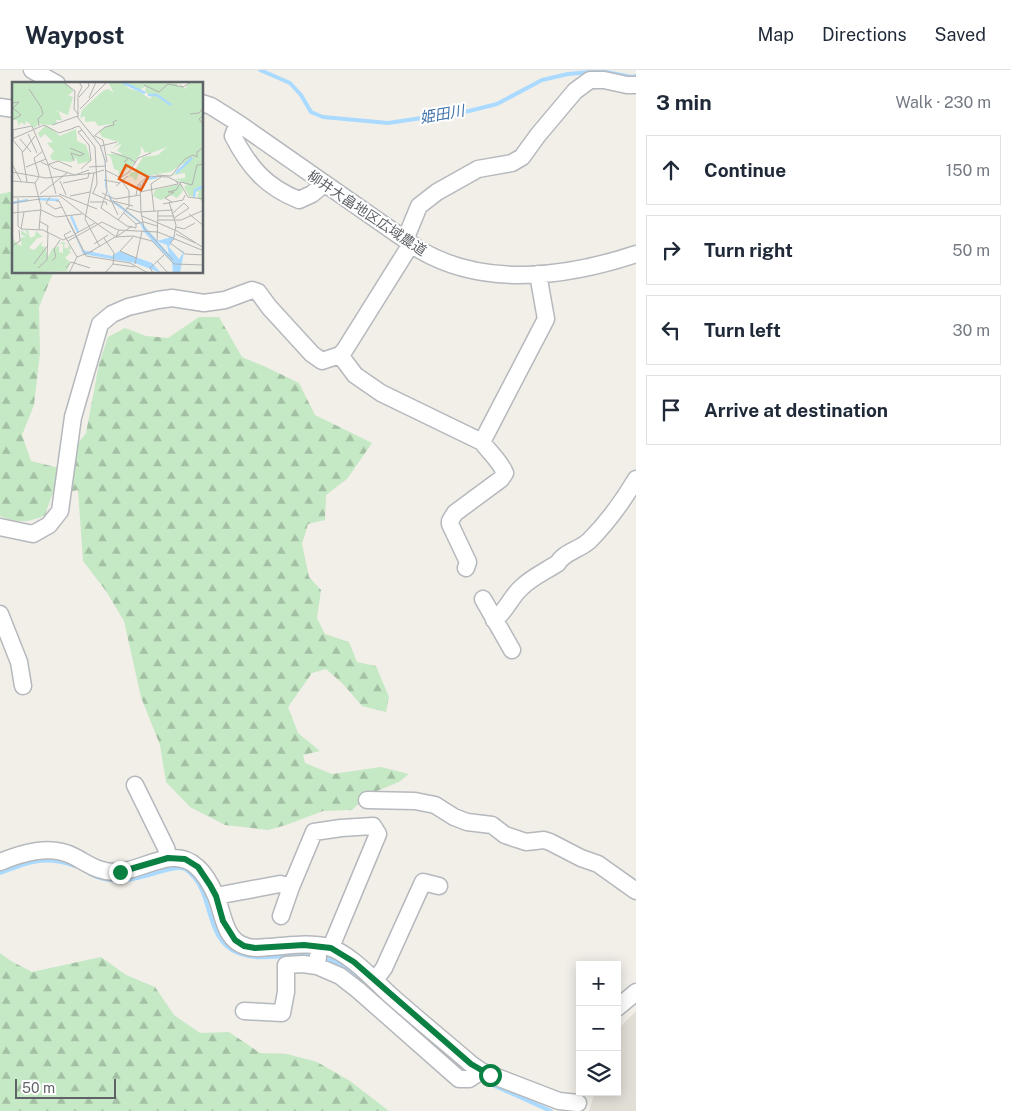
<!DOCTYPE html>
<html lang="en">
<head>
<meta charset="utf-8">
<style>
  :root { --surface:#fff; --page:#f6f6f7; --text:#1f2937; --muted:#747a83; --line:#e0e1e3 }
  body { margin:0; font-family:"Public Sans","Noto Sans JP",sans-serif; background:var(--page); color:var(--text) }
  .controls { position:absolute; right:15px; bottom:15px; display:grid; overflow:hidden; border-radius:0px; box-shadow:0 2px 12px #0003 }
  .controls button { width:45px; height:45px; display:grid; place-items:center; padding:0; border:0; border-bottom:1px solid var(--line); background:var(--surface); color:var(--text); font:25px sans-serif }
  .scale { position:absolute; left:15px; bottom:12px; width:101px; box-sizing:border-box; padding-left:5px; border:2px solid #5f6368; border-top:0; font-size:14px; line-height:18px; white-space:nowrap; color:#5f6368; -webkit-text-stroke:4px #fff; paint-order:stroke }
  .stop { position:absolute; width:15px; height:15px; margin:-11px; border:4px solid #0b8043; border-radius:50%; background:#fff }
  .stop.end { background:#0b8043; border-color:#fff; box-shadow:0 1px 5px #0008 }
  .list { margin:0; padding:0; list-style:none }
  h2 { display:flex; justify-content:space-between; align-items:center; height:65px; margin:0; padding:0 20px; font-size:21px }
  h2 small { font-size:16px; font-weight:400; color:var(--muted) }
  .list li { display:grid; grid-template-columns:32px 1fr auto; gap:15px; align-items:center; box-sizing:border-box; height:70px; margin:0 10px 10px; padding:0 10px; border:1px solid var(--line); border-radius:0px }
  .list b { display:block; font-size:19px; white-space:nowrap }
  .list em { font-size:16px; font-style:normal; color:var(--muted) }
  .icon { flex:none; width:28px; height:28px; fill:none; stroke:currentColor; stroke-width:2; stroke-linecap:round; stroke-linejoin:round }
  .map { position:relative; flex:none; width:636px; height:1041px; overflow:hidden }
  header { display:flex; align-items:center; gap:30px; box-sizing:border-box; height:70px; padding:0 25px; background:var(--surface); border-bottom:1px solid var(--line) }
  header strong { font-size:24px }
  nav { display:flex; gap:28px; margin-inline-start:auto; font-size:18px }
  main { display:flex }
  aside { flex:1; background:var(--surface) }
  .map>svg:first-child { display:block }
  .education { fill:#e1ded6 }
  .forest { fill:url(#forest-firs) }
  .lines { fill:none; stroke-linecap:round; stroke-linejoin:round }
  .stream { stroke:#aadaff; stroke-width:4 }
  .minor-casing { stroke:#b5b8bc; stroke-width:19 }
  .minor { stroke:#fff; stroke-width:16 }
  .route { stroke:#0b8043; stroke-width:6 }
  .labels { text-anchor:middle; dominant-baseline:central; stroke-width:4; stroke-linejoin:round; paint-order:stroke }
  .street-label { font-size:14px; fill:#5f6368; stroke:#fff }
  .water-label { font-size:15px; font-style:italic; fill:#4174aa; stroke:#fff }
  .inset-river { fill:none; stroke:#aadaff; stroke-width:2.5 }
  .inset-road { fill:none; stroke:#b3b3b1; stroke-width:1 }
  .view { fill:#e8590c; fill-opacity:0.15; stroke:#e8590c; stroke-width:2.5 }
  .inset-edge { fill:none; stroke:#5f6368; stroke-width:2.5 }
</style>
</head>
<body>
<header>
<strong>Waypost</strong>
<nav><a>Map</a><a>Directions</a><a>Saved</a></nav>
</header>
<main>
<div class="map">
<svg width="636" height="1041" viewBox="0 0 636 1041">
  <defs>
    <pattern id="forest-firs" width="22" height="20" patternUnits="userSpaceOnUse" patternTransform="scale(1.25)"><rect width="22" height="20" fill="#c5e8c5"/><path d="M5 1l3.5 6h-7zM16 11l3.5 6h-7z" fill="#a3c0a4"/></pattern>
  </defs>
  <rect width="100%" height="100%" fill="#f1efe8"/>
  <!-- education -->
  <path class="education" d="M636 941V1041H589L595 1022H617V960Z"/>
  <!-- forest -->
  <path class="forest" d="M14 121V202L53 203 39 237 40 283 34 335 22 365 31 391 59 398 86 363 99 294 108 267 125 258 146 266 168 268 199 247H219L242 287 268 298 299 313 315 345 372 373 347 409 326 425 325 450 308 454 302 474 309 507 321 520 317 548 325 564 349 572 357 592 376 596 389 627 386 642 362 636 343 614 326 599 312 603 288 637 298 663 320 681 303 685 305 693 332 704 381 697 409 704 399 712 369 724 352 740 323 741 286 755 268 760 225 755 190 737 166 712 160 675 141 627 124 551 106 521 83 491 78 420 52 425 45 445C30 453 16 453 0 446V124Z
    M0 883 11 891 32 902 101 887 126 905 155 917 174 945 200 963 229 962 260 983 287 984 317 992 350 1011 389 1041H0Z"/>
  <g class="lines">
    <!-- stream -->
    <path class="stream" d="M260 0 290 13 301 25 311 42 323 47 388 53 469 41 497 34 542 10 568 4 601 1 632 7 636 6
      M0 803C28 792 45 785 75 796
      M90 804C113 816 136 809 159 802 167 800 177 796 185 799 187 800 190 803 191 804 214 826 205 870 238 883 261 893 289 882 313 886
      M323 888C343 891 358 907 373 920
      M437 975 469 1003
      M477 1008 551 1041"/>
    <defs>
      <path id="minor" d="M32 0 57 14
        M202 33 211 36 238 53 420 180C485 218 567 207 636 184
        M0 37 14 39
        M238 53 233 66C249 97 266 117 299 130L312 124 324 114
        M405 170 419 136 437 122 478 99 512 93 522 87 538 65 575 21 590 10H604L627 15H636
        M340 285 355 305 381 323 482 372C490 383 500 391 505 403L501 409 455 443 450 451V454L468 492 466 498
        M482 372 546 249 538 204
        M0 457 33 464 49 455 60 441 73 347 100 254 112 244 128 237 158 230 172 228 204 233 225 230 252 220 258 222 269 237 312 284 322 291 340 285 344 281 411 174
        M483 529 512 580
        M0 544 19 592 23 616
        M494 550C506 542 511 526 522 517 532 507 546 501 558 493 564 482 579 480 589 471 607 453 623 431 636 409
        M135 715 166 778 169 788
        M367 730 415 731 435 735 454 747 467 752 492 755 505 765 526 772 544 770 550 772 581 788 598 794 636 821
        M0 792C22 783 50 774 73 786 89 794 99 803 118 802 144 800 174 775 197 797 205 804 212 817 216 826 223 842 224 870 245 876 252 879 260 878 268 877 287 876 309 872 328 877 348 882 373 909 388 923 415 947 443 970 471 994L481 1001 559 1031 578 1033
        M216 826 280 814 291 817
        M281 846 291 817 314 762 341 758 373 756 378 764 331 877
        M317 896 340 906 358 920 459 1009H469L481 1001
        M375 910 384 898 423 812 439 816
        M617 938 636 922
        M244 941 282 943 286 922V895L303 894 317 896 318 886"/>
    </defs>
    <!-- minor casing -->
    <use href="#minor" class="minor-casing"/>
    <!-- minor -->
    <use href="#minor" class="minor"/>
  </g>
  <g class="lines">
    <!-- route -->
    <path class="route" d="M120 802 168 788 185 789 198 797 210 815 216 826 223 851 235 870 244 876 255 878 304 875 331 878 354 892 471 994 490 1005"/>
  </g>
  <g class="labels">
    <!-- street labels -->
    <g class="street-label">
      <text transform="translate(367 143) rotate(34)">柳井大畠地区広域農道</text>
    </g>
    <!-- water labels -->
    <g class="water-label">
      <text transform="translate(442 44) rotate(-10)">姫田川</text>
    </g>
  </g>
  <!-- overview -->
  <g transform="translate(12 12)">
    <rect width="191" height="191" fill="#f1efe8"/>
    <path d="M0 0 54 1 62 9 56 13 61 15 56 33 39 26 47 30 50 38H44L45 41 40 43 26 42 23 46 14 39 13 43 9 40 7 44 5 38H0ZM96 0H111L116 6 128 10 138 17 140 15 133 10 134 4 126 9 112 0H166L165 4H169L167 2V0L173 7 177 0H191V121L185 114 187 110 183 109 181 114H177L172 105 175 103 163 97 173 96V91L158 94 170 88 172 81 158 90 132 94 127 91 124 99 119 94 116 96 118 91 128 88H123L131 75 146 73 155 65 139 71 133 70 129 64V71L120 83 106 93 107 89 102 87 99 75 94 72H111L105 69 110 61 101 66 107 60 90 55 87 49 99 42 86 44 83 39 73 40V34L68 36 70 28 91 9 96 7 102 11ZM34 43 48 54 64 47 65 59 74 63 79 79 66 82 64 76 60 80 40 78 38 74 42 69 35 61 41 60 33 52 28 56 26 51ZM169 102 171 109 165 116 159 113 149 118 141 114 143 108ZM9 148 16 153 13 148H16L18 156 23 154 24 149 31 155 25 156 17 166 22 168 31 159 29 164 33 165 36 175 40 167 47 164V170L51 171V162L46 161 53 160 52 165 55 167 57 163 59 168H56L59 170 53 176 58 180 55 189 0 191V154L4 161 10 164 8 156 14 154 9 153Z" fill="#c5e8c5"/>
    <path d="M67 37 89 64 94 80V106L101 119 108 123 129 140 157 172 155 163 145 159 163 154 157 165 167 177 171 171 164 165 172 170 168 191H161L160 180 132 150 128 141 100 120 93 105V79L89 65ZM50 125 70 168 100 174 107 169 140 181 149 191 123 181 71 172Z" fill="#aadaff"/>
    <path class="inset-river" d="M110 0 133 11M136 13H145L159 23M164 91 180 76M130 104 135 97 145 95M182 115 183 108 192 104M26 117 47 118M0 121 16 118M59 134 66 150"/>
    <path class="inset-road" d="M51 0 63 9 62 27 66 32M67 0 70 5 66 13V36L88 63 93 79 95 109 89 126 115 144 124 146V142M132 3 147 10 156 2 171 5 179 0M17 7 29 25 31 32 26 37 27 44M67 15 77 4 76 0M77 16 84 0M0 21 7 20 1 26 9 33 0 38M68 27 95 0M178 32 187 31 192 25M192 33 187 37 192 44M40 43 66 34M61 46 67 44 83 65 85 102 81 111M0 48 20 44 36 82 44 112M1 48V58L10 69 15 100M16 52 25 71M83 54 91 58 95 80M81 55 93 45 102 43 101 40 105 38M0 57 32 43 47 51 62 46M8 57 19 70M89 64 105 60M58 66 72 72 68 74 59 71 62 79M11 70 23 54M99 70 116 76M29 80 35 83 46 79 60 85M112 80 117 76 124 81M0 82 9 99M37 82 41 86 63 93 77 88M14 85 34 77M77 85 93 84M69 87 79 78 77 63 66 50 70 48M93 88 107 95 117 109V124L106 138M0 90 34 96 82 91M144 93 159 94 173 77 181 73 185 75V70L192 65M27 94 22 76 31 69M27 95 23 101 29 125 27 148M108 96 117 90 126 76 139 71M92 98 108 101M0 99 23 101M48 99 54 113M51 101 76 96 77 90M128 102 129 130M104 104 116 94M128 110 166 102 164 99M80 111 107 123 128 140M90 111 103 117 128 113M28 112 55 91M47 112 85 127M124 113 126 103 136 94 156 95 168 101 176 115 192 117M58 114 78 110M97 114 106 133M0 115 48 114 74 134M38 115 34 121 43 127 50 125M6 116V144L9 147M44 119H47L74 174 118 181 136 191M101 119 121 124M78 120H94L95 123M157 120 164 143 162 155M160 120 153 116 162 110H156L164 108 169 100 180 103 185 83 192 82M0 121 28 117M151 122 171 118 173 113M114 126 127 130 161 128M142 129 139 102 149 95M129 130 132 146 161 178M0 131 29 128 44 135 70 132M112 131 124 142 132 140 145 144M161 131 172 121 177 126 162 136M177 132 192 144M74 134 104 155 107 148M130 134 165 149 192 166M146 134H162M55 136 72 170M146 138H169L192 128M27 139 36 144 35 151M164 145 172 147 183 141M9 147 31 148 51 158 62 153M9 147 12 130M59 149 52 153 65 175M63 152 83 141M164 152 183 161M104 155 120 144M121 155 108 169 124 176M92 156 102 171 101 182 93 191M163 156 158 161 173 172 192 173M56 159 90 140 106 148 146 150 192 169M145 159 146 129M82 162 96 153M0 164 8 159 7 148M88 165 73 137 82 91 92 88M78 170 103 155 121 154 140 159 162 182 192 183M40 179 44 175 42 167 48 158M145 179 156 191M22 182 36 163M101 182 123 185M123 182 130 149M26 186 35 178 36 151M54 186 59 180 78 186M57 191 65 175 81 169M141 191 138 186 152 173"/>
    <path class="view" d="M114 83 136 95 129 108 107 97Z"/>
    <rect width="191" height="191" class="inset-edge"/>
  </g>
</svg>
<div class="controls">
<button>+</button>
<button>−</button>
<button><svg class="icon" aria-label="layers" viewBox="0 0 24 24"><path d="M12 4l9 5-9 5-9-5zM3 14l9 5 9-5"/></svg></button>
</div>
<div class="scale">50 m</div>
<div class="stop" style="left:490px;top:1005px"></div>
<div class="stop end" style="left:120px;top:802px"></div>
</div>
<aside>
<h2>3 min<small>Walk · 230 m</small></h2>
<ul class="list">
<li><svg class="icon" aria-label="ahead" viewBox="0 0 24 24"><path d="M12 20V5M6 11l6-6 6 6"/></svg><div><b>Continue</b></div><em>150 m</em></li>
<li><svg class="icon" aria-label="right" viewBox="0 0 24 24"><path d="M7 20v-9h11M14 6l5 5-5 5"/></svg><div><b>Turn right</b></div><em>50 m</em></li>
<li><svg class="icon" aria-label="left" viewBox="0 0 24 24"><path d="M17 20v-9H6M10 6l-5 5 5 5"/></svg><div><b>Turn left</b></div><em>30 m</em></li>
<li><svg class="icon" aria-label="arrive" viewBox="0 0 24 24"><path d="M6 21V4h12l-3 4 3 4H6"/></svg><div><b>Arrive at destination</b></div></li>
</ul>
</aside>
</main>
</body>
</html>
